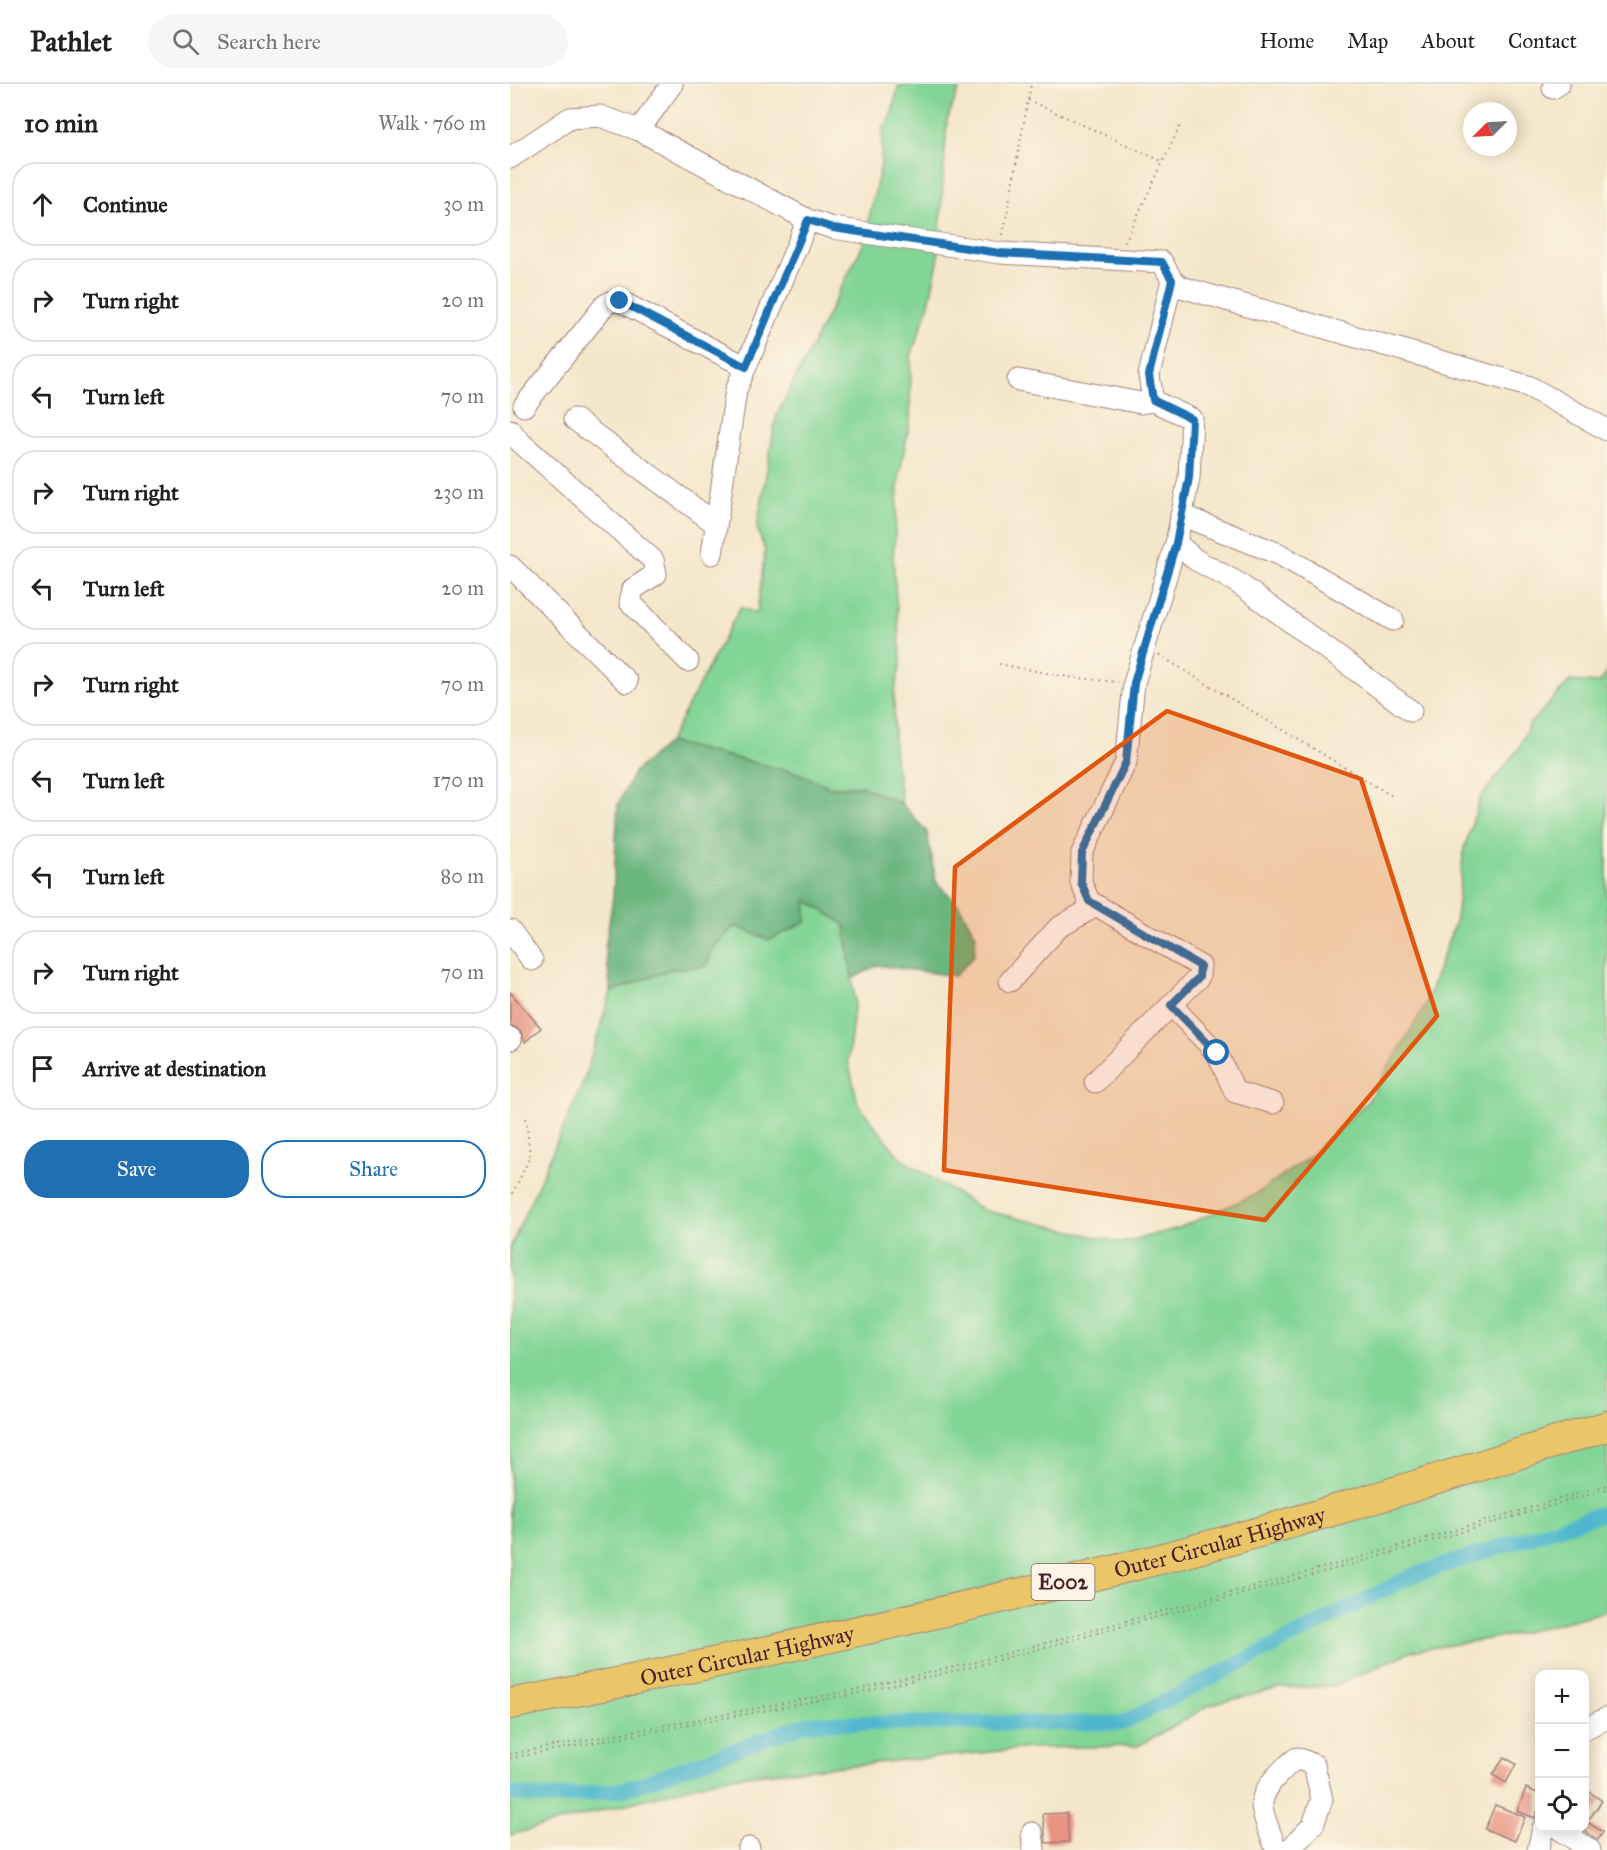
<!DOCTYPE html>
<html lang="en">
<head>
<meta charset="utf-8">
<style>
  :root { --surface:#fff; --page:#f6f6f6; --text:#202124; --muted:#757577; --line:#e0e0e0; --accent:#1f6fb2 }
  body { margin:0; font-family:"IM FELL Great Primer",serif; background:var(--page); color:var(--text) }
  .controls { position:absolute; right:18px; bottom:18px; display:grid; overflow:hidden; border-radius:12px; box-shadow:0 3px 15px #0003 }
  .controls button { width:54px; height:54px; display:grid; place-items:center; padding:0; border:0; border-bottom:2px solid var(--line); background:var(--surface); color:var(--text); font:30px sans-serif }
  .compass { position:absolute; left:953px; top:18px; width:54px; height:54px; border-radius:50%; background:var(--surface); box-shadow:0 3px 15px #0003; rotate:246deg }
  .stop { position:absolute; width:18px; height:18px; margin:-14px; border:4px solid #1f6fb2; border-radius:50%; background:#fff }
  .stop.end { background:#1f6fb2; border-color:#fff; box-shadow:0 2px 6px #0008 }
  .list { margin:0; padding:0; list-style:none }
  h2 { display:flex; justify-content:space-between; align-items:center; height:78px; margin:0; padding:0 24px; font-size:26px }
  h2 small { font-size:20px; font-weight:400; color:var(--muted) }
  .list li { display:grid; grid-template-columns:39px 1fr auto; gap:18px; align-items:center; box-sizing:border-box; height:84px; margin:0 12px 12px; padding:0 12px; border:2px solid var(--line); border-radius:24px }
  .list b { display:block; font-size:22px; white-space:nowrap }
  .list em { font-size:20px; font-style:normal; color:var(--muted) }
  .actions { display:flex; gap:12px; padding:18px 24px }
  .actions a { flex:1; padding:14px 0; border:2px solid var(--accent); border-radius:24px; text-align:center; font-size:21px; color:var(--accent) }
  .actions .main { background:var(--accent); color:#fff }
  .icon { flex:none; width:33px; height:33px; fill:none; stroke:currentColor; stroke-width:2; stroke-linecap:round; stroke-linejoin:round }
  .map { position:relative; flex:none; width:1097px; height:1766px; overflow:hidden }
  header { display:flex; align-items:center; gap:36px; box-sizing:border-box; height:84px; padding:0 30px; background:var(--surface); border-bottom:2px solid var(--line) }
  header strong { font-size:28px }
  nav { display:flex; gap:33px; margin-inline-start:auto; font-size:21px }
  .search { width:420px; height:54px; background:var(--page); display:flex; align-items:center; gap:15px; box-sizing:border-box; padding:0 21px; border-radius:33px; color:var(--muted); font-size:22px }
  main { display:flex }
  aside { flex:1; background:var(--surface) }
  .map>svg:first-child { display:block }
  .green { fill:#83d596; stroke:#667a60; stroke-width:1.5 }
  .forest { fill:#6ab67f; stroke:#5a6a55; stroke-width:1.5 }
  .lines { fill:none; stroke-linecap:round; stroke-linejoin:round }
  .canal { stroke:#4fb7cd; stroke-width:15 }
  .building { fill:#e99382 }
  .minor-casing { stroke:#9f827a; stroke-width:23 }
  .highway-casing { stroke:#9f827a; stroke-width:32 }
  .path { stroke:#9f827a; stroke-width:2; stroke-dasharray:1.5 4.5; stroke-linecap:butt }
  .minor { stroke:#fff; stroke-width:21 }
  .highway { stroke:#ebc669; stroke-width:30 }
  .route { stroke:#1f6fb2; stroke-width:8 }
  .marked { fill:#e0560e; fill-opacity:0.2; stroke:#e0560e; stroke-width:4.5; stroke-linejoin:round }
  .labels { text-anchor:middle; dominant-baseline:central; stroke-width:4.5; stroke-linejoin:round; paint-order:stroke }
  .shield { fill:#fcf5e5; stroke:#7f5f63; stroke-width:1.5 }
  .shield-label { font-size:21px; font-weight:bold; fill:#4a1f2b }
  .street-label { font-size:22px; fill:#4a1f2b; stroke:#fcf5e5 }
</style>
</head>
<body>
<header>
<strong>Pathlet</strong>
<div class="search"><svg class="icon" aria-label="search" viewBox="0 0 24 24"><circle cx="10" cy="10" r="6"/><path d="M15 15l6 6"/></svg>Search here</div>
<nav><a>Home</a><a>Map</a><a>About</a><a>Contact</a></nav>
</header>
<main>
<aside>
<h2>10 min<small>Walk · 760 m</small></h2>
<ul class="list">
<li><svg class="icon" aria-label="ahead" viewBox="0 0 24 24"><path d="M12 20V5M6 11l6-6 6 6"/></svg><div><b>Continue</b></div><em>30 m</em></li>
<li><svg class="icon" aria-label="right" viewBox="0 0 24 24"><path d="M7 20v-9h11M14 6l5 5-5 5"/></svg><div><b>Turn right</b></div><em>20 m</em></li>
<li><svg class="icon" aria-label="left" viewBox="0 0 24 24"><path d="M17 20v-9H6M10 6l-5 5 5 5"/></svg><div><b>Turn left</b></div><em>70 m</em></li>
<li><svg class="icon" aria-label="right" viewBox="0 0 24 24"><path d="M7 20v-9h11M14 6l5 5-5 5"/></svg><div><b>Turn right</b></div><em>230 m</em></li>
<li><svg class="icon" aria-label="left" viewBox="0 0 24 24"><path d="M17 20v-9H6M10 6l-5 5 5 5"/></svg><div><b>Turn left</b></div><em>20 m</em></li>
<li><svg class="icon" aria-label="right" viewBox="0 0 24 24"><path d="M7 20v-9h11M14 6l5 5-5 5"/></svg><div><b>Turn right</b></div><em>70 m</em></li>
<li><svg class="icon" aria-label="left" viewBox="0 0 24 24"><path d="M17 20v-9H6M10 6l-5 5 5 5"/></svg><div><b>Turn left</b></div><em>170 m</em></li>
<li><svg class="icon" aria-label="left" viewBox="0 0 24 24"><path d="M17 20v-9H6M10 6l-5 5 5 5"/></svg><div><b>Turn left</b></div><em>80 m</em></li>
<li><svg class="icon" aria-label="right" viewBox="0 0 24 24"><path d="M7 20v-9h11M14 6l5 5-5 5"/></svg><div><b>Turn right</b></div><em>70 m</em></li>
<li><svg class="icon" aria-label="arrive" viewBox="0 0 24 24"><path d="M6 21V4h12l-3 4 3 4H6"/></svg><div><b>Arrive at destination</b></div></li>
</ul>
<div class="actions"><a class="main">Save</a><a>Share</a></div>
</aside>
<div class="map">
<svg width="1097" height="1766" viewBox="0 0 1097 1766">
  <rect width="100%" height="100%" fill="#fcf5e5"/>
  <filter id="ink" filterUnits="userSpaceOnUse"><feTurbulence type="fractalNoise" baseFrequency=".0167" numOctaves="2"/><feDisplacementMap in="SourceGraphic" scale="12" xChannelSelector="R" yChannelSelector="G"/><feConvolveMatrix kernelMatrix="1 2 1 2 8 2 1 2 1" color-interpolation-filters="sRGB"/></filter>
  <filter id="wash" filterUnits="userSpaceOnUse"><feTurbulence type="fractalNoise" baseFrequency=".008" numOctaves="4" result="noise"/><feDisplacementMap in="SourceGraphic" scale="24" xChannelSelector="R" yChannelSelector="G"/><feGaussianBlur stdDeviation="1.35" result="paint"/><feColorMatrix in="noise" values="0 0 0 0 0 0 0 0 0 0 0 0 0 0 0 0 0 1.4 0 .05"/><feComposite in="paint" operator="in"/></filter>
  <g filter="url(#wash)">
    <rect width="100%" height="100%" fill="#f4e6ca"/>
    <!-- green -->
    <path class="green" d="M389 0H451L437 36 428 178 418 224 401 272 400 337 389 392 383 475 391 578 384 610V668L392 720 351 702 320 703 287 689 159 658 230 524 247 529 255 467 247 444 266 333 353 161 371 81 373 45 382 29Z
      M1097 587V1527L1003 1551 902 1567 824 1602 770 1604 700 1621 628 1662 521 1664 218 1693 0 1751V1164L73 999 101 908 161 885 196 882 206 860 225 842 297 816 335 840 345 916 338 977 348 1020 390 1074 473 1126 612 1159 669 1144 746 1110 799 1073 859 1016 915 922 946 835 954 765 970 714 1009 664 1019 641 1060 597 1090 599Z"/>
    <!-- forest -->
    <path class="forest" d="M159 658 287 689 320 703 351 702 392 720 417 748 426 798 448 820 466 851 464 872 445 892 367 881 342 895 335 841 297 816 296 838 259 856 225 842 206 860 196 882 161 885 101 908 95 864 103 813 108 720 125 687Z"/>
    <g class="lines">
      <!-- canal -->
      <path class="canal" d="M0 1710 39 1714 116 1705 299 1639H612L904 1491 1097 1428"/>
    </g>
    <g id="blocks">
      <!-- building -->
      <path class="building" d="M0 908 31 944 15 958 10 946 0 941Z
        M994 1673 1006 1680 996 1699 983 1691Z
        M1016 1704 1029 1710V1724L1025 1734 1007 1727Z
        M1074 1704 1092 1717 1077 1738 1093 1748 1088 1756 1070 1743H1074Z
        M985 1721 1015 1733 1005 1757 975 1745Z
        M557 1729 559 1758 536 1759 533 1730Z"/>
    </g>
  </g>
  <g filter="url(#ink)">
    <use href="#blocks" fill-opacity="0" stroke="#9f827a" stroke-width="1.5"/>
    <g class="lines">
      <defs>
        <path id="minor" d="M1043 4 1049 0
          M129 46 162 0
          M0 74 60 34 90 32 129 46 298 136 323 144 490 169 652 178 662 196 671 203 1018 302 1097 346
          M508 296 631 319 643 317
          M14 322 95 221 102 217H110L236 283
          M64 335 206 440
          M0 346 9 357 143 476 146 490 123 505 120 518 178 577
          M671 431 769 470 883 536
          M666 459 686 476 728 499 901 627
          M202 470 226 306 298 136
          M0 482 117 598
          M579 817 690 882 689 893 585 998
          M0 846 22 876
          M500 897 548 844 577 827 579 817 571 798 572 769 616 678 624 599 666 459 679 394 682 335 643 317 639 291 662 196
          M661 921 707 969 725 1008 763 1019
          M0 954 1 955
          M1074 1645 1097 1634
          M1048 1744 1080 1766
          M522 1749 524 1766
          M239 1764V1766
          M766 1766C763 1755 751 1729 752 1719 754 1702 774 1683 787 1674L804 1681 812 1715 803 1741 779 1766
          M1028 1766 1033 1744"/>
        <g id="highway">
          <path id="s1" d="M0 1620C209 1580 416 1533 622 1482 782 1442 940 1391 1097 1342"/>
        </g>
      </defs>
      <!-- minor casing -->
      <use href="#minor" class="minor-casing"/>
      <!-- highway casing -->
      <use href="#highway" class="highway-casing"/>
      <!-- path -->
      <path class="path" d="M518 16 654 78
        M493 151 521 0
        M615 158 670 42
        M649 571 885 714
        M489 580 558 593 608 598
        M0 1115 20 1073 16 1032
        M0 1670 339 1607 465 1578 856 1472 1097 1401
        M0 1674 339 1611 466 1582 857 1476 1097 1405"/>
      <!-- minor -->
      <use href="#minor" class="minor"/>
      <!-- highway -->
      <use href="#highway" class="highway"/>
    </g>
  </g>
  <g class="lines" filter="url(#ink)">
    <!-- route -->
    <path class="route" d="M110 217 236 283 298 136 323 144 490 169 652 178 662 196 639 291 643 316 682 335 679 394 666 459 624 599 616 678 572 769 571 798 579 817 690 882 689 893 661 921 707 969"/>
  </g>
  <!-- marked area -->
  <path class="marked" d="M657 627 851 695 927 932 755 1136 434 1086 445 783Z"/>
  <g class="labels">
    <!-- shield labels -->
    <rect class="shield" x="521.5" y="1480" width="63" height="36" rx="4.5"/>
    <g class="shield-label">
      <text x="553" y="1498">E002</text>
    </g>
    <!-- street labels -->
    <g class="street-label">
      <text stroke="none"><textPath href="#s1" startOffset="728">Outer Circular Highway</textPath></text>
      <text stroke="none"><textPath href="#s1" startOffset="242">Outer Circular Highway</textPath></text>
    </g>
  </g>
</svg>
<div class="controls">
<button>+</button>
<button>−</button>
<button><svg class="icon" aria-label="locate" viewBox="0 0 24 24"><circle cx="12" cy="12" r="6"/><path d="M12 2v4M12 18v4M2 12h4M18 12h4"/></svg></button>
</div>
<svg class="compass" viewBox="-18 -18 36 36"><path d="M0-13l5 13h-10z" fill="#e53935"/><path d="M0 13l5-13h-10z" fill="#757577"/></svg>
<div class="stop" style="left:707px;top:969px"></div>
<div class="stop end" style="left:110px;top:217px"></div>
</div>
</main>
</body>
</html>
